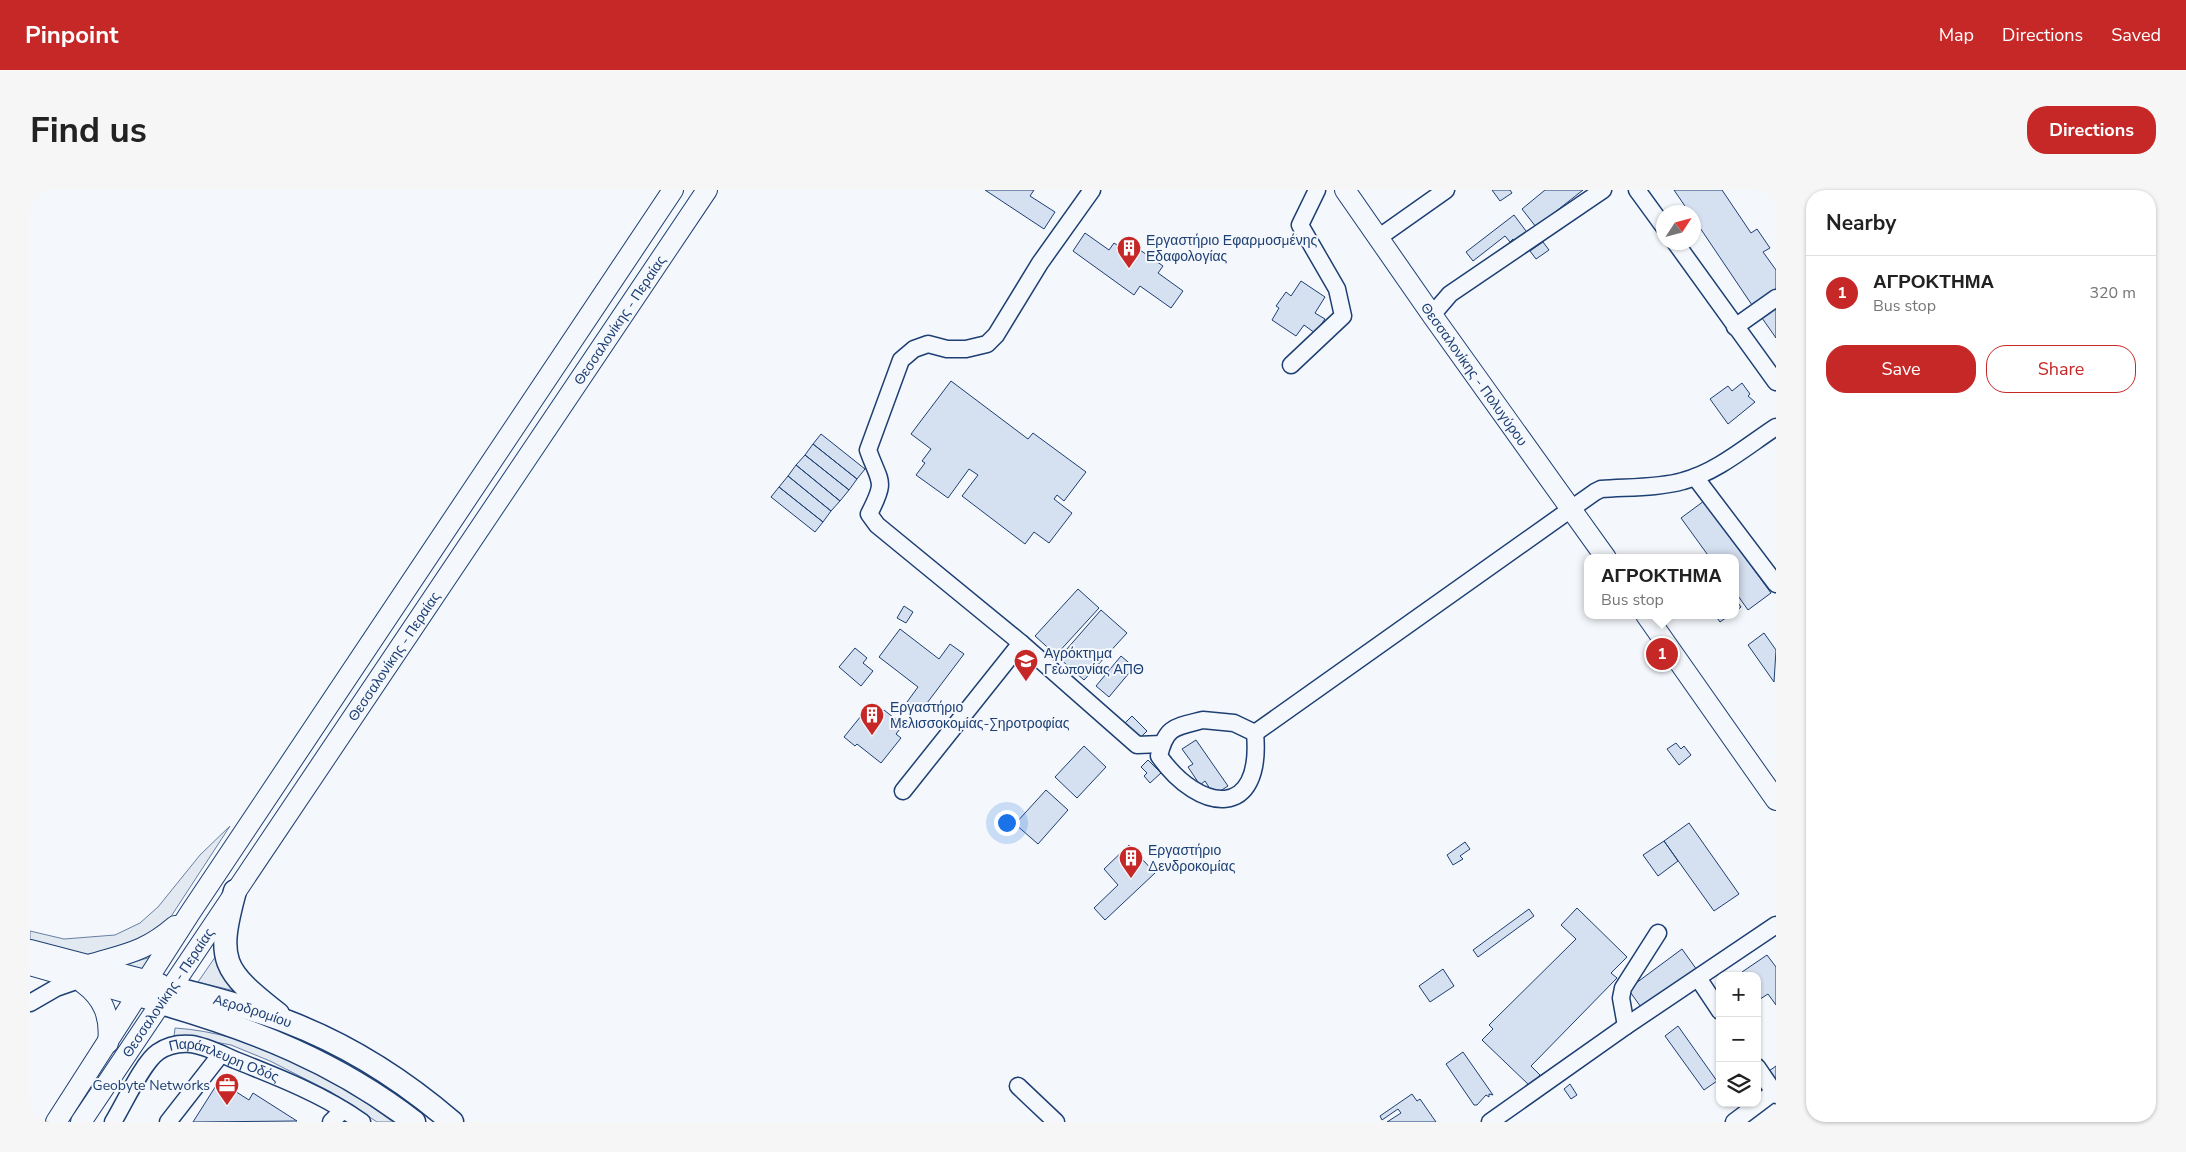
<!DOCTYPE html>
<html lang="en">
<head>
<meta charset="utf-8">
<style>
  :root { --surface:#fff; --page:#f6f6f6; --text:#222; --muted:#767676; --line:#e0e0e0; --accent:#c62828 }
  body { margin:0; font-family:"Nunito Sans",sans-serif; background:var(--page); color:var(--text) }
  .controls { position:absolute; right:15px; bottom:15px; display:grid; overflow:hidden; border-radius:10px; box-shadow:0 1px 4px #0004 }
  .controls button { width:45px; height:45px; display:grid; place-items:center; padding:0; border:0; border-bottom:1px solid var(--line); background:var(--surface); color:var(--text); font:25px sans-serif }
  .compass { position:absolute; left:1626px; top:15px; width:45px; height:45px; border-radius:50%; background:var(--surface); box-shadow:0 1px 4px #0004; rotate:54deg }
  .you { position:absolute; left:976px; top:632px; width:18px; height:18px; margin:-12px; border:4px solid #fff; border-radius:50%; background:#1a73e8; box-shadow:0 0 0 8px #1a73e833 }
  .badge { display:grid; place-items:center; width:32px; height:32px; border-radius:50%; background:var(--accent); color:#fff; font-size:16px; font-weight:700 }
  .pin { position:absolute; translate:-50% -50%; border:2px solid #fff; box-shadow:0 1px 5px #0006 }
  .popup { position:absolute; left:1554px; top:364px; width:155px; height:65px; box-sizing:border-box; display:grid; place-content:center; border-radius:10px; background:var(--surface); filter:drop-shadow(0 1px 4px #0005); font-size:16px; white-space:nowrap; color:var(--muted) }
  .popup b { font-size:19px; color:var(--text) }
  .popup::after { content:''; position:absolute; left:50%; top:100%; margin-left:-10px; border:10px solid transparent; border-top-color:var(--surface) }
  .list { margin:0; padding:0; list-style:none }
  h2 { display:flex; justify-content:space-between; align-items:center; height:65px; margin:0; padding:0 20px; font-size:21px }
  h2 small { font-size:16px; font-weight:400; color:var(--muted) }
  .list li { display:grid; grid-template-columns:32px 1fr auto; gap:15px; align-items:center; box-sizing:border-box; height:75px; padding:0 20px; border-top:1px solid var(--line) }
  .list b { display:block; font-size:19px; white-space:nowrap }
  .list p { margin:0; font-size:16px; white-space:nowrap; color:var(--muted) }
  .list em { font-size:16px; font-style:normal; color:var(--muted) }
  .actions { display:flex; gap:10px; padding:15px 20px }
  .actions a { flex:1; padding:11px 0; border:1px solid var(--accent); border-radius:20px; text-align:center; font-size:18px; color:var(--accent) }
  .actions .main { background:var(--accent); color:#fff }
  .icon { flex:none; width:28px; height:28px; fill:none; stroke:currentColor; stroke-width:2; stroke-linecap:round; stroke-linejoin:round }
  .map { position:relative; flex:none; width:1746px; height:932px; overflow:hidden; border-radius:20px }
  header { display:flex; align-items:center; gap:30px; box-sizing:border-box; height:70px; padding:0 25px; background:var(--accent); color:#fff }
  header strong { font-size:24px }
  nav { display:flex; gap:28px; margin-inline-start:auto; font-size:18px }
  .intro { display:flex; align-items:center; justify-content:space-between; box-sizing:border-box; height:120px; padding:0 30px }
  h1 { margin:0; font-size:35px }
  .button { padding:12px 22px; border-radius:20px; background:var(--accent); color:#fff; font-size:18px; font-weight:700 }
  main { display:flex; gap:30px; padding:0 30px }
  aside { flex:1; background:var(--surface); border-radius:20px; box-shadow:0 1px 4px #0004 }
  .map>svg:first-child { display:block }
  .green { fill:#e3e9f0; stroke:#687fa3 }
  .building { fill:#d5e0f0; stroke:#1d3f73 }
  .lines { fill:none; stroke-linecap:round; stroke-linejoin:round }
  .minor-casing { stroke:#1d3f73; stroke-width:19 }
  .major-casing { stroke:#1d3f73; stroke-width:22 }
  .highway-casing { stroke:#1d3f73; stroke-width:25 }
  .minor { stroke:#f4f7fb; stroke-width:16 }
  .major { stroke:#f4f7fb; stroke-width:20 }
  .highway { stroke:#f4f7fb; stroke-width:22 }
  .labels { text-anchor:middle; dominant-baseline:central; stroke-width:4; stroke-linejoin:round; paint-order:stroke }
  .poi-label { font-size:14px; fill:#1d3f73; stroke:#f4f7fb; text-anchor:start }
  .street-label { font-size:14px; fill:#1d3f73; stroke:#f4f7fb }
</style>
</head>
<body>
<header>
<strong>Pinpoint</strong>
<nav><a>Map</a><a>Directions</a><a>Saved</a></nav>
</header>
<div class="intro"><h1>Find us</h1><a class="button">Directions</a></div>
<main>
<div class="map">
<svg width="1746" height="932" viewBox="0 0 1746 932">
  <rect width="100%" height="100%" fill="#f4f7fb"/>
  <!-- green -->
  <path class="green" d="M200 636 140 728 120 746 72 763 56 765 0 753V741L34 749 85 745 110 733 128 717 170 665Z
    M132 759 116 782 88 776 118 768Z
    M190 760 209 802 168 792Z
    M145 838C224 843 300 886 363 932H347L301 902 240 871 201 855 169 849 144 847Z"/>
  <!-- building -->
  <path class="building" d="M955 0H1004L1000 6 1025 22 1014 39Z
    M1462 0H1480L1482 3 1470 11Z
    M1515 0H1553L1506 37 1492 19Z
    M1644 0H1692L1721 43 1727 39 1740 58 1733 62 1746 80V99L1722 115 1664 29V22H1659Z
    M1484 25 1499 45 1487 54 1483 49 1480 52 1475 46 1443 71 1436 62Z
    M1055 43 1079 60 1084 53 1105 67 1110 60 1133 76 1128 83 1153 101 1141 118 1110 96 1104 105 1043 61Z
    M1513 52 1519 60 1506 69 1500 61Z
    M1271 91 1295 107 1285 123 1295 129 1285 143 1274 135 1266 146 1242 130 1249 118 1246 116 1256 102 1261 106Z
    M1746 118V148L1732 128Z
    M921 191 998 249 1003 243 1056 282 1034 311 1027 305 1024 309 1042 323 1019 353 1004 342 995 354 932 306 948 285 939 279 918 308 886 285 895 273 892 271 901 259 881 244Z
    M1712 193 1720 204 1718 206 1725 212 1698 234 1680 209 1698 196 1702 201Z
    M791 244 835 279 827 289 783 254Z
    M783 254 827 289 819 300 775 265Z
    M775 265 819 300 810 311 766 275Z
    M766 275 810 311 801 321 758 286Z
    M758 286 801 321 793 332 749 297Z
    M749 297 793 332 785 342 741 307Z
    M1674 311 1741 403 1718 420 1706 403V368H1680L1651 328Z
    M1048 399 1069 418 1026 465 1005 446Z
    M1706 410 1711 417 1706 421Z
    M874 416 883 422 876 433 867 428Z
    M1071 420 1097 443 1054 490 1029 468Z
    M1685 425H1700L1690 432Z
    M870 439 909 469 920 454 934 464 891 521 877 512 888 497 849 467Z
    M1734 443 1746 460 1744 492 1718 455Z
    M825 458 837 468 833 473 843 481 831 496 809 477Z
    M1091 466 1104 477 1079 507 1066 496Z
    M854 520 873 535 866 544 871 548 851 573 827 554 825 556 814 547 831 526 842 535Z
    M1102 526 1117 541 1110 548 1095 533Z
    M1166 550 1198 596 1184 605 1175 591 1170 595 1158 577 1163 574 1152 559Z
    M1646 553 1651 559 1654 556 1661 565 1649 575 1637 559Z
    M1054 556 1076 577 1047 608 1025 587Z
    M1118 570 1131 583 1120 593 1114 586 1117 583 1111 577Z
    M1016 600 1038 620 1008 654 985 634Z
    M1659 633 1709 704 1684 721 1634 651Z
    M1634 651 1648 671 1628 686 1613 665Z
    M1435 652 1440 659 1430 666 1433 669 1423 675 1417 665Z
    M1099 655 1125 683 1075 730 1064 718 1088 695 1074 679Z
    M1547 718 1597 767 1581 783 1587 788 1501 876 1510 885 1500 896 1452 850 1463 839 1459 835 1546 749 1531 735Z
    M1499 719 1504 726 1448 767 1443 760Z
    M1652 759 1667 780 1613 820 1598 799Z
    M1737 765 1746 777V815L1738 804 1727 811V786H1714L1712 782Z
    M1413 779 1424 796 1400 812 1389 796Z
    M1648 836 1687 891 1674 900 1635 846Z
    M1433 862 1463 905 1459 904V907L1456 905 1447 915H1444L1416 874Z
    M1746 876V889L1745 890 1739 881Z
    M189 891 219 910 223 903 267 931 163 932Z
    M1540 894 1547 905 1541 909 1534 899Z
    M1382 904 1387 911 1390 909 1406 932H1357L1371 923 1368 919 1352 930 1350 926Z"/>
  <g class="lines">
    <defs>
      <g id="minor">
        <path d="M1062 0 1010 73 966 145 957 154 936 159H917L898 154 884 159 871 170 838 260C850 294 857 289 839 324L847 335 991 453 1107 555 1132 554"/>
        <path d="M1607 0 1634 37"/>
        <path d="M1348 48 1416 0"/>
        <path d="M1645 52 1746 192"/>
        <path d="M1402 125 1420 104 1573 0"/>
        <path d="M1705 137 1746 108"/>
        <path d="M1261 175 1313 126 1307 99 1270 35 1287 0"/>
        <path d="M1665 287 1746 394"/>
        <path d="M1173 530 1204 533 1225 543C1233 630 1170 624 1129 566 1136 536 1145 537 1173 530Z"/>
        <path d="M1225 543 1565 302 1571 299C1596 297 1629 298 1653 291 1687 282 1717 256 1746 237"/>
        <path d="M873 601 991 453"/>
        <path d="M1668 788 1690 821"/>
        <path d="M0 813 26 798 49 790"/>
        <path d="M1596 836 1591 808 1593 798 1628 743"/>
        <path d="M1727 877 1746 905"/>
        <path d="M988 896 1026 932"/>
        <path id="s1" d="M83 932C94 914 113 872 128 862 138 855 150 853 161 854 176 856 191 864 205 870 248 887 294 905 332 932"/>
        <path d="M138 932 191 864"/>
        <path d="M301 932 313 920"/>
        <path d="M1460 932 1596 836 1746 735"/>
        <path d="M1704 932 1744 902"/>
      </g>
      <g id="major">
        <path id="s2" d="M1315 0 1402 125 1576 368"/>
        <path d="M1616 425 1746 610"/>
        <path d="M0 760 130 794"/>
        <path d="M0 775 118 809"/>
        <path d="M59 775C95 764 115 762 145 736"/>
        <path d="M53 793C74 808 81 828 78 853"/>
        <path d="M26 932 160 723 643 0"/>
        <path id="s3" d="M51 932 677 0"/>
      </g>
      <g id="highway">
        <path d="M205 701C186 771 192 780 248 824"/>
        <path id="s4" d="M141 797C180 808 220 817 258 832 318 855 373 890 422 932"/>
        <path d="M131 813C224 840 306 872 384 932"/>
      </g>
    </defs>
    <!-- minor casing -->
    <use href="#minor" class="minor-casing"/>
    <!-- major casing -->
    <use href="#major" class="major-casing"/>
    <!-- highway casing -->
    <use href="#highway" class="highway-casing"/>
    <!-- minor -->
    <use href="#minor" class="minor"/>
    <!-- major -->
    <use href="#major" class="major"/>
    <!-- highway -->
    <use href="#highway" class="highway"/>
  </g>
  <!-- icons -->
  <defs>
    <symbol id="building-pin" viewBox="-11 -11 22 30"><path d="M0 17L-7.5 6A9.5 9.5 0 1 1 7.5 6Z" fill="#c62828" stroke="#f4f7fb"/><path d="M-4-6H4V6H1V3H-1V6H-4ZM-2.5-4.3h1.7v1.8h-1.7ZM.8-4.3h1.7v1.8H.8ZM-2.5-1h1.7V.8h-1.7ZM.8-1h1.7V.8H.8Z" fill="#fff"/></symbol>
    <symbol id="university-pin" viewBox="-11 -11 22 30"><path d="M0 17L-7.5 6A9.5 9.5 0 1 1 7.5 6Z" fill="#c62828" stroke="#f4f7fb"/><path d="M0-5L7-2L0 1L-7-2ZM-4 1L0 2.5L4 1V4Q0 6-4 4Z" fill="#fff"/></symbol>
    <symbol id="office-pin" viewBox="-11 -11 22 30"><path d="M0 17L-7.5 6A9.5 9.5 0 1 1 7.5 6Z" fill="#c62828" stroke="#f4f7fb"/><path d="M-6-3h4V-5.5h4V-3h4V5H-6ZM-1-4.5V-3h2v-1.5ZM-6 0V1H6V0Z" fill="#fff"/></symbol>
  </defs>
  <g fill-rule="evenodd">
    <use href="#building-pin" x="1085" y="44" width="28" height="38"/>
    <use href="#university-pin" x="982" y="457" width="28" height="38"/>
    <use href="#building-pin" x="828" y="511" width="28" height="38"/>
    <use href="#building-pin" x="1087" y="654" width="28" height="38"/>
    <use href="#office-pin" x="183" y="881" width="28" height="38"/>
  </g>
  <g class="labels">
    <!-- poi labels -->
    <g class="poi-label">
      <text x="1116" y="50">Εργαστήριο Εφαρμοσμένης<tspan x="1116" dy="16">Εδαφολογίας</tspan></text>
      <text x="1014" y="463">Αγρόκτημα<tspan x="1014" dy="16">Γεωπονίας ΑΠΘ</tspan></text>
      <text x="860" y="517">Εργαστήριο<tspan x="860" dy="16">Μελισσοκομίας-Σηροτροφίας</tspan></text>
      <text x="1118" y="660">Εργαστήριο<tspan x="1118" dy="16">Δενδροκομίας</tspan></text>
      <text x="180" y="895" text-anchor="end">Geobyte Networks</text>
    </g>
    <!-- street labels -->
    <g class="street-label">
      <text stroke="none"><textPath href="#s3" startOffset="966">Θεσσαλονίκης - Περαίας</textPath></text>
      <text stroke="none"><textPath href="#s2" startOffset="225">Θεσσαλονίκης - Πολυγύρου</textPath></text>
      <text stroke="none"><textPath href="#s3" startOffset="561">Θεσσαλονίκης - Περαίας</textPath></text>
      <text stroke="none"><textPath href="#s3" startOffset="156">Θεσσαλονίκης - Περαίας</textPath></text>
      <text stroke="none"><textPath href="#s4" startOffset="85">Αεροδρομίου</textPath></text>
      <text stroke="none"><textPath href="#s1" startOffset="154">Παράπλευρη Οδός</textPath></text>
    </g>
  </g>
</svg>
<div class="controls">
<button>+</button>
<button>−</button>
<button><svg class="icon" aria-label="layers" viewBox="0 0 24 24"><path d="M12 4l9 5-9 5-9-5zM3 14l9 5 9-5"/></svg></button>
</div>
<svg class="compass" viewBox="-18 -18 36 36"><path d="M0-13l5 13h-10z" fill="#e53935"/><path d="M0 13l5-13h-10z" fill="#767676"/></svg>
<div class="you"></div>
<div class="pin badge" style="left:1632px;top:464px">1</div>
<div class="popup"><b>ΑΓΡΟΚΤΗΜΑ</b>Bus stop</div>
</div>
<aside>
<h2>Nearby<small></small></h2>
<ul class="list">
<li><span class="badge">1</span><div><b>ΑΓΡΟΚΤΗΜΑ</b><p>Bus stop</p></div><em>320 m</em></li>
</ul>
<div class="actions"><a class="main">Save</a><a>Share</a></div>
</aside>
</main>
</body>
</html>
